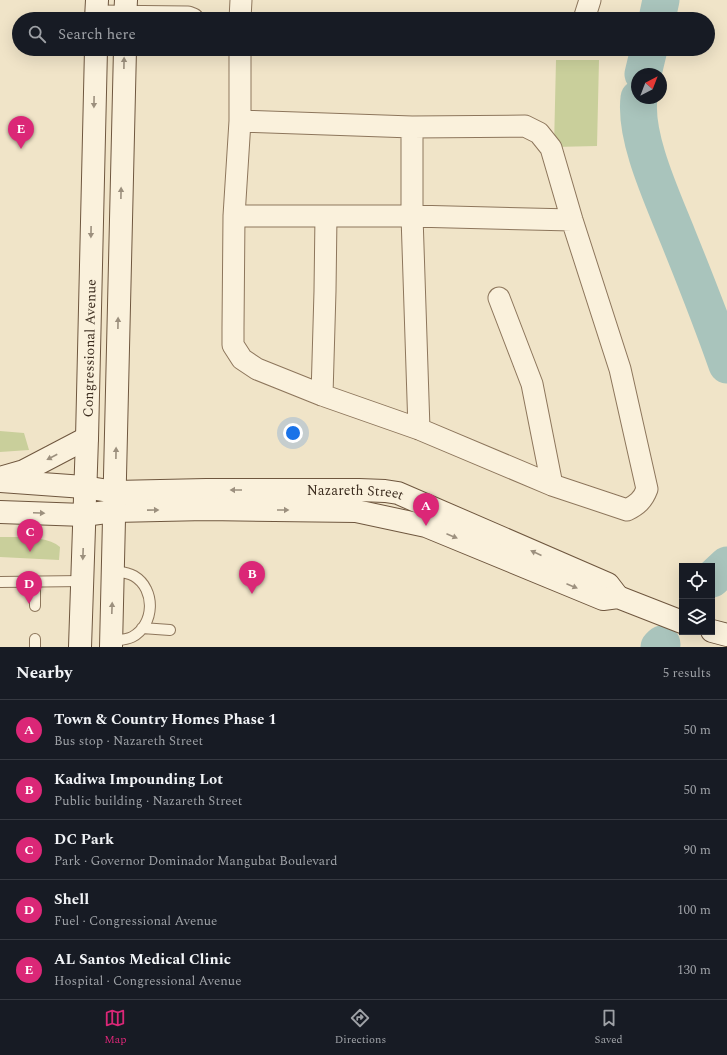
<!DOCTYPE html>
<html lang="en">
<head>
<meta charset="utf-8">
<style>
  :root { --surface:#171b24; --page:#20242c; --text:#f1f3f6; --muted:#9ea1a6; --line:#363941; --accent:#db2777 }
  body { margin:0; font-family:Spectral,serif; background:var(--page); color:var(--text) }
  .controls { position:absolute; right:12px; bottom:12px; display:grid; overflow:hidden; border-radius:0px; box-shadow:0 4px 16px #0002 }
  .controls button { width:36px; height:36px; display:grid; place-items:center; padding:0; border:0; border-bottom:1px solid var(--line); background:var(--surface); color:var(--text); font:20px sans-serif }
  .compass { position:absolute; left:631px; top:68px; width:36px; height:36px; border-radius:50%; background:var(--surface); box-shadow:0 4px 16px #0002; rotate:42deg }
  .you { position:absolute; left:293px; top:433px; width:14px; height:14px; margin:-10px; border:3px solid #fff; border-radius:50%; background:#1a73e8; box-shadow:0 0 0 6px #1a73e833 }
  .badge { display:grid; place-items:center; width:26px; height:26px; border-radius:50%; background:var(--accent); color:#fff; font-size:13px; font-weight:700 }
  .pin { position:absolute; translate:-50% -33px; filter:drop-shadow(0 1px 2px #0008) }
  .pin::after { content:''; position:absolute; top:21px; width:14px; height:12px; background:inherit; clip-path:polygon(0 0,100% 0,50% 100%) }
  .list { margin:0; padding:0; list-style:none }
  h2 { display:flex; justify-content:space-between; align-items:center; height:52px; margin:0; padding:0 16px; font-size:17px }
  h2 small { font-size:13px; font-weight:400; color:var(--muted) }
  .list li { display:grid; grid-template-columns:26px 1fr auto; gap:12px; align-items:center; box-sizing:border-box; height:60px; padding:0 16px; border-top:1px solid var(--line) }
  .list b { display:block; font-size:15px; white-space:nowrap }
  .list p { margin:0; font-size:13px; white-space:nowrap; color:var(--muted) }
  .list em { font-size:13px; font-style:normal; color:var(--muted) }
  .icon { flex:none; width:22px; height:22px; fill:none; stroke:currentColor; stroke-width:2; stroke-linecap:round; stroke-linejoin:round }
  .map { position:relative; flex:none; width:727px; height:647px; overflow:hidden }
  .search { position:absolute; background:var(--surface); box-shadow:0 4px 16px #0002; left:12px; right:12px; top:12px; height:44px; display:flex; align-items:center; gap:10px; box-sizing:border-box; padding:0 14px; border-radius:22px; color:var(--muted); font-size:15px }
  .sheet { height:352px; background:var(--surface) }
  nav { display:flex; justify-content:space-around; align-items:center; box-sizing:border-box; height:56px; border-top:1px solid var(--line); background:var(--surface); font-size:11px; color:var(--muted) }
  nav a { display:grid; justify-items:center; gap:2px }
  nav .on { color:var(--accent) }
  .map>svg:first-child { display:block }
  .green { fill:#c9cf9b }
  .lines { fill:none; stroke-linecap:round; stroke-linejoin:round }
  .river { stroke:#a9c4bc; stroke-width:37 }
  .lane-casing { stroke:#8d765c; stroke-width:12 }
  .street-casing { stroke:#8d765c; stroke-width:23 }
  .secondary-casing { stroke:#6f573f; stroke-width:24 }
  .lane { stroke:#faf1dc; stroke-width:10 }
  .street { stroke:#faf1dc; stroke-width:21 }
  .secondary { stroke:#faf1dc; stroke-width:22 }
  .oneway { fill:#9c907e }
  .labels { text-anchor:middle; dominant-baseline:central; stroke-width:3; stroke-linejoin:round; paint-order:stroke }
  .street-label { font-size:14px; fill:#3d2e20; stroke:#f7eed8 }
</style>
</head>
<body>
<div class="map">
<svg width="727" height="647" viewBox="0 0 727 647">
  <rect width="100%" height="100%" fill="#f0e4c8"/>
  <!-- green -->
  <path class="green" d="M556 60H599L597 146 554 147Z
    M0 431 24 433 29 450 0 452Z
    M0 537C17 537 47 535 60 547L59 560 0 557Z"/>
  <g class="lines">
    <!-- river -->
    <path class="river" d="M657 19 661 0
      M643 74 649 49
      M639 98C634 138 663 199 678 237 695 279 712 322 727 365
      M712 579 727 565
      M659 647 662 644"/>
    <defs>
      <path id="lane" d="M35 581V606
        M0 582 82 581
        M142 628 170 630
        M35 639V647
        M111 641C119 640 126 640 132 637 155 625 156 589 134 576 127 572 121 572 113 571"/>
      <path id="street" d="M97 16 188 17 193 19
        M240 19 241 0
        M584 19 590 0
        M240 121 412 127 525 126 539 133 551 148 572 220 620 369 647 489C643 500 637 505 627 510L552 485 419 429 322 395 257 369 242 359 233 345V329L234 216 240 121V49
        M412 127V216L419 429
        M234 216H412L572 220
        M499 298 532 384 552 485
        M322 395 325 291 326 216"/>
      <g id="secondary">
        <path d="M96 19 97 0"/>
        <path d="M125 19 126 0"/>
        <path d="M3 477 24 471 87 438"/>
        <path id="s1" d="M0 481 84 487 115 492 206 490H359L385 491 398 493 608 584 618 597"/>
        <path d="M0 512 84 515 114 511 206 509 356 511 426 526 603 599 618 597 682 622"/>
        <path d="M712 631 727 635"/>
        <path id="s2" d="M80 647 87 438 96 49"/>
        <path d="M111 647 125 49"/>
      </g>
    </defs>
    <!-- lane casing -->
    <use href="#lane" class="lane-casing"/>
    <!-- street casing -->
    <use href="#street" class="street-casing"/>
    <!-- secondary casing -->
    <use href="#secondary" class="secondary-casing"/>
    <!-- lane -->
    <use href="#lane" class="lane"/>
    <!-- street -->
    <use href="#street" class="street"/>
    <!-- secondary -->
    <use href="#secondary" class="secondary"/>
  </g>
  <!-- one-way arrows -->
  <defs><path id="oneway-solid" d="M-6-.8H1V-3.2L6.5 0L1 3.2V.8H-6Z"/></defs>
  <g class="oneway">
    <use href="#oneway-solid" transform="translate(124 63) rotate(-89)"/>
    <use href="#oneway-solid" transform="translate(94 102) rotate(91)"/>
    <use href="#oneway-solid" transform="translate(121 193) rotate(-89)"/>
    <use href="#oneway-solid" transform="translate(91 232) rotate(91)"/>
    <use href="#oneway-solid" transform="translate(118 323) rotate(-89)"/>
    <use href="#oneway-solid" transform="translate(116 453) rotate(-89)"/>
    <use href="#oneway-solid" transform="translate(52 457) rotate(152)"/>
    <use href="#oneway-solid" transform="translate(236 490) rotate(-180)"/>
    <use href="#oneway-solid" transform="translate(153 510) rotate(-1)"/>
    <use href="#oneway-solid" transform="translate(283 510)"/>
    <use href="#oneway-solid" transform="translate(39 513) rotate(2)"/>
    <use href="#oneway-solid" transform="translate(452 536) rotate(23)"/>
    <use href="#oneway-solid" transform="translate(536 553) rotate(-156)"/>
    <use href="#oneway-solid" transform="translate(83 554) rotate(92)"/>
    <use href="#oneway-solid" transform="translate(572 586) rotate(23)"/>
    <use href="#oneway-solid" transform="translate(112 608) rotate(-88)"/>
  </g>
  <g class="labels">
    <!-- street labels -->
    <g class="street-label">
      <text stroke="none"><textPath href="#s2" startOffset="299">Congressional Avenue</textPath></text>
      <text stroke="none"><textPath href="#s1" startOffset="356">Nazareth Street</textPath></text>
    </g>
  </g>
</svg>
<div class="controls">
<button><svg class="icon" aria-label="locate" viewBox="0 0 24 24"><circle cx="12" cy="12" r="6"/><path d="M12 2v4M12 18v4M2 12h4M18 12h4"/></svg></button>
<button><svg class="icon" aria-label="layers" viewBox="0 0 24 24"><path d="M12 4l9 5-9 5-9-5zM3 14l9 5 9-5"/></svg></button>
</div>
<svg class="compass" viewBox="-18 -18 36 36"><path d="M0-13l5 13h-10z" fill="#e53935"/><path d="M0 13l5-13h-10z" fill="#9ea1a6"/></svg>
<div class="you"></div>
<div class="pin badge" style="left:426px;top:526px">A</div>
<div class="pin badge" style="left:252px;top:594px">B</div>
<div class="pin badge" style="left:30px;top:552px">C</div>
<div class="pin badge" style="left:29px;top:604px">D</div>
<div class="pin badge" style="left:21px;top:149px">E</div>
<div class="search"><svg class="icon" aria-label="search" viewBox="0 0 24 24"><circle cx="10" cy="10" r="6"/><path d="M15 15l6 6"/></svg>Search here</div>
</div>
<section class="sheet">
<h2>Nearby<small>5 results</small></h2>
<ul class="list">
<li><span class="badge">A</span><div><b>Town &amp; Country Homes Phase 1</b><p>Bus stop · Nazareth Street</p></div><em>50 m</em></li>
<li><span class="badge">B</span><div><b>Kadiwa Impounding Lot</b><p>Public building · Nazareth Street</p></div><em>50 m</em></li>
<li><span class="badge">C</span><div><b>DC Park</b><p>Park · Governor Dominador Mangubat Boulevard</p></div><em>90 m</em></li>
<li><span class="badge">D</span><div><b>Shell</b><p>Fuel · Congressional Avenue</p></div><em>100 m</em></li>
<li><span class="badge">E</span><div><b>AL Santos Medical Clinic</b><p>Hospital · Congressional Avenue</p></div><em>130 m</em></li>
</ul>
</section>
<nav>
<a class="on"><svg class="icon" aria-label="map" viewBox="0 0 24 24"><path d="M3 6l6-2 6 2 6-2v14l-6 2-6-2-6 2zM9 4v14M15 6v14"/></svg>Map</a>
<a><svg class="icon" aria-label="directions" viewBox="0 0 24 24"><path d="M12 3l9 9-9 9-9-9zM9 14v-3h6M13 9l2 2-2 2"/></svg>Directions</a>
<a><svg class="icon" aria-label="saved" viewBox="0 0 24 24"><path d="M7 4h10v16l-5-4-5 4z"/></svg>Saved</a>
</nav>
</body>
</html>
